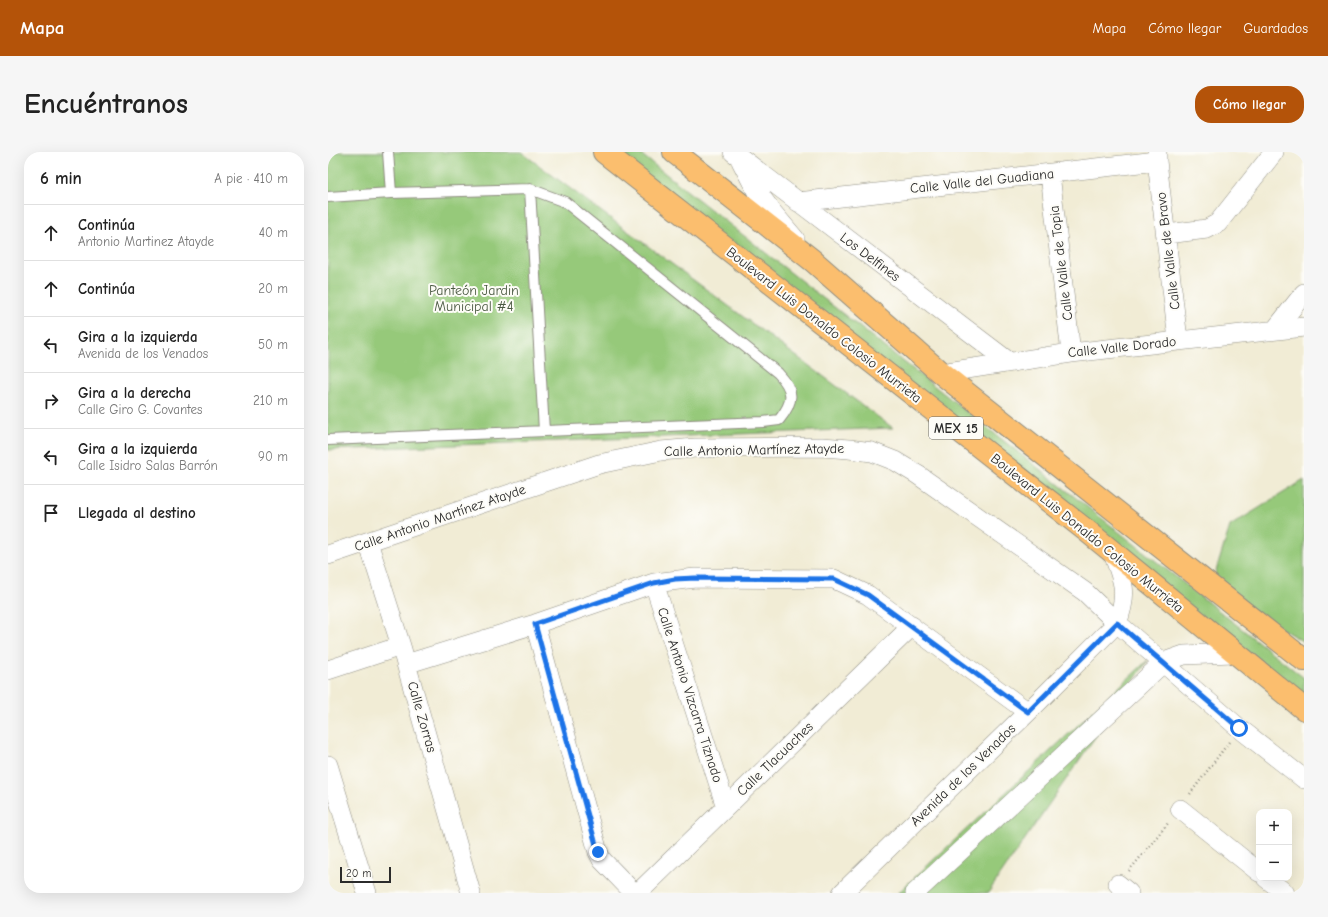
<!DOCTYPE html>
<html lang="es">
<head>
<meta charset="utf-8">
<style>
  :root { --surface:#fff; --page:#f6f6f6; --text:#222; --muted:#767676; --line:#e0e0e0; --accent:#b45309 }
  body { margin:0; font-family:"Comic Neue",sans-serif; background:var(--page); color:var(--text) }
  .controls { position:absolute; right:12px; bottom:12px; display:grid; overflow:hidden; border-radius:8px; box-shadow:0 4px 16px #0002 }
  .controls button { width:36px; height:36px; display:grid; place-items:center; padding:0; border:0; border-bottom:1px solid var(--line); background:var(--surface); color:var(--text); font:20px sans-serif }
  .scale { position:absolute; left:12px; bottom:10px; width:51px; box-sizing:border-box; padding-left:4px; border:2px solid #2b2b2b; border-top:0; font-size:11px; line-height:14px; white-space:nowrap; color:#2b2b2b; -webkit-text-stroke:3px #fdfcf7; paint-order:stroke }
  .stop { position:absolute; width:12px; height:12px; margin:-9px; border:3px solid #1a73e8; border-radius:50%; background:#fff }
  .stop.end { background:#1a73e8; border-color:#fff; box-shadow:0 1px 4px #0008 }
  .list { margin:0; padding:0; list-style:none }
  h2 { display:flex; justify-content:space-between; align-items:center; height:52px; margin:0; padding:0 16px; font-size:17px }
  h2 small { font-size:13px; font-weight:400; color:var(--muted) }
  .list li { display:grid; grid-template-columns:26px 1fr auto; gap:12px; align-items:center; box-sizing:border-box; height:56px; padding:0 16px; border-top:1px solid var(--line) }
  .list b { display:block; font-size:15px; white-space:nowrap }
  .list p { margin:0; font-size:13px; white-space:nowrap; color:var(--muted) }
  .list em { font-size:13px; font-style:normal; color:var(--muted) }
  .icon { flex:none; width:22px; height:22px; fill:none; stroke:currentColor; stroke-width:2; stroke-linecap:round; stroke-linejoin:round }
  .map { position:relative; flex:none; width:976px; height:741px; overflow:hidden; border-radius:16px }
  header { display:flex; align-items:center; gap:24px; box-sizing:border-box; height:56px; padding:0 20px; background:var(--accent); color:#fff }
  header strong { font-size:19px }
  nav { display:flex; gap:22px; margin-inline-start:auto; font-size:14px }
  .intro { display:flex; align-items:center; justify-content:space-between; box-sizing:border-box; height:96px; padding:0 24px }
  h1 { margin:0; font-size:28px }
  .button { padding:10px 18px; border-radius:16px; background:var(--accent); color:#fff; font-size:14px; font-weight:700 }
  main { display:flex; gap:24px; padding:0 24px }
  aside { flex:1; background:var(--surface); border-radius:16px; box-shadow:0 4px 16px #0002 }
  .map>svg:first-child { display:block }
  .green { fill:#96c97a; stroke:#607a52 }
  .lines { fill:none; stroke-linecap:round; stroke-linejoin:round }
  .lane-casing { stroke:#8e8c80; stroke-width:12 }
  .street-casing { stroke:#8e8c80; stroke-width:20 }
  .highway-casing { stroke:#8e8c80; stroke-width:24 }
  .path { stroke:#8e8c80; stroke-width:2.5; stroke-dasharray:1 3; stroke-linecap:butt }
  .lane { stroke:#fff; stroke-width:10 }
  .street { stroke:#fff; stroke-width:19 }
  .highway { stroke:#fbbe6e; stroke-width:22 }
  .route { stroke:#1a73e8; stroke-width:5 }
  .labels { text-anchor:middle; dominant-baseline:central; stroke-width:4; stroke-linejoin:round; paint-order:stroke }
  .shield { fill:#fdfcf7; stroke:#6a6a68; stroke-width:1 }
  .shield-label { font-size:13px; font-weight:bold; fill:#2b2b2b }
  .street-label { font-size:14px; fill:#2b2b2b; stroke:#fdfcf7 }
  .park-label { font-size:14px; fill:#4b5a43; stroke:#fdfcf7 }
</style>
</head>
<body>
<header>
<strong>Mapa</strong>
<nav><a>Mapa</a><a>Cómo llegar</a><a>Guardados</a></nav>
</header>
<div class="intro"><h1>Encuéntranos</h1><a class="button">Cómo llegar</a></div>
<main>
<aside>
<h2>6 min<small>A pie · 410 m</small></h2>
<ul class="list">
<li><svg class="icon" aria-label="ahead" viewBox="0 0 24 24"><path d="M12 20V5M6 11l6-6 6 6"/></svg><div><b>Continúa</b><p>Antonio Martinez Atayde</p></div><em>40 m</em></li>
<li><svg class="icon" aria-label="ahead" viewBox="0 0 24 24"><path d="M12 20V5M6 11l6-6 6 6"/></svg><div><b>Continúa</b></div><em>20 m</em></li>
<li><svg class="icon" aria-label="left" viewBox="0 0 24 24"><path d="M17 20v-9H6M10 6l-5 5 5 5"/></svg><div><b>Gira a la izquierda</b><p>Avenida de los Venados</p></div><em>50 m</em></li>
<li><svg class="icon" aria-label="right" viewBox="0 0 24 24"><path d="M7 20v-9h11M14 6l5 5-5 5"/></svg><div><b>Gira a la derecha</b><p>Calle Giro G. Covantes</p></div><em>210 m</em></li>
<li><svg class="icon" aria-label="left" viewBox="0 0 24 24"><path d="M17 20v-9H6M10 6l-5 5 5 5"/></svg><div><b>Gira a la izquierda</b><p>Calle Isidro Salas Barrón</p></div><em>90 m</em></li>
<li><svg class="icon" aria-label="arrive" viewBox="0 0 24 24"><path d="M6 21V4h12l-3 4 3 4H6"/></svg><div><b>Llegada al destino</b></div></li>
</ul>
</aside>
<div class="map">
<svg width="976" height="741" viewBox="0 0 976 741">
  <rect width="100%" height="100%" fill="#fdfcf7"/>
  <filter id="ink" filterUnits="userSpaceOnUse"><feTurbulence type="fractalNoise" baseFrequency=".025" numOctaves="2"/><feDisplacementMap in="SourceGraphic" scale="8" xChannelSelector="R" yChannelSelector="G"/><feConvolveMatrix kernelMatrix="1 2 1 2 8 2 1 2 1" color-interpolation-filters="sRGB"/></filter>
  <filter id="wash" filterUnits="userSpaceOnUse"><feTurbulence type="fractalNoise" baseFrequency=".012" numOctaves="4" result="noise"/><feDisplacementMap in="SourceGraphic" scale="16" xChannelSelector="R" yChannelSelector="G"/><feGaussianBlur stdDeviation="0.9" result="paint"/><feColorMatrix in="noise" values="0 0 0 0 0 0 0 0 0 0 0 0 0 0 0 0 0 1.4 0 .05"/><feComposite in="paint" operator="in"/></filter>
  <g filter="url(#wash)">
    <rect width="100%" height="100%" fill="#f1ecd5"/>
    <!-- green -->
    <path class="green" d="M0 0H193L565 276 0 298Z
      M283 0H310L976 526V549Z
      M976 328V490L883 435 902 374Z
      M820 508 660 741H570Z"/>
  </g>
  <g filter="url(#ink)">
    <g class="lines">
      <defs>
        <path id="lane" d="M60 0 63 41
          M202 37 216 279
          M0 45 63 41 202 37 237 50 450 221C467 239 466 249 451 268L435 270 0 288"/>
        <path id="street" d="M405 0 680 209
          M413 9 428 38 445 61 467 87
          M829 9 850 188
          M722 22 743 201
          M470 50 829 9V0
          M839 82 879 77 890 71 946 0
          M947 178 976 141
          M613 221 743 201 976 175
          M40 390 73 494 143 741
          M0 403 271 312 333 299 367 296 494 295 521 297 544 300 567 309 590 323 757 440 789 471 911 576 976 627
          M326 431 398 655
          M207 472 270 700 274 708 306 741
          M78 512 207 472 326 431 367 426 506 427 540 443 700 560
          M0 518 73 494
          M0 613 39 741
          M852 657 931 720
          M938 726 957 741
          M790 732 801 741
          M310 741 584 474
          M514 741 700 560 789 471C801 441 795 428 784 399
          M587 741 836 510 856 503 905 501"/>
        <path id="highway" d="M276 0 759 379 976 557
          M346 0 484 108 613 221 976 508"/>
      </defs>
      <!-- lane casing -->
      <use href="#lane" class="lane-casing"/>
      <!-- street casing -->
      <use href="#street" class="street-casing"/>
      <!-- highway casing -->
      <use href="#highway" class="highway-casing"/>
      <!-- path -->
      <path class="path" d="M862 642 901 590
        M801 719 841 670"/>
      <!-- lane -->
      <use href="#lane" class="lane"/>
      <!-- street -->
      <use href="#street" class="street"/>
      <!-- highway -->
      <use href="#highway" class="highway"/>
    </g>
  </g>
  <g class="lines" filter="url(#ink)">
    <!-- route -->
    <path class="route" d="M270 700 207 472 326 431 347 427 367 426 506 427 540 443 700 560 789 471 911 576"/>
  </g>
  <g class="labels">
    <!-- shield labels -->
    <rect class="shield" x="601" y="265" width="54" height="22" rx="3"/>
    <g class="shield-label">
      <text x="628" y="276">MEX 15</text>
    </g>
    <!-- street labels -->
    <g class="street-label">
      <text transform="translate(654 29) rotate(-6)">Calle Valle del Guadiana</text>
      <text transform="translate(840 99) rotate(-97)">Calle Valle de Bravo</text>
      <text transform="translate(542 105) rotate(37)">Los Delfines</text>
      <text transform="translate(733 111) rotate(-97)">Calle Valle de Topia</text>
      <text transform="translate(496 173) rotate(38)">Boulevard Luis Donaldo Colosio Murrieta</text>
      <text transform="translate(794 195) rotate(-6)">Calle Valle Dorado</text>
      <text transform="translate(426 298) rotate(-1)">Calle Antonio Martínez Atayde</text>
      <text transform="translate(112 366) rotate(-19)">Calle Antonio Martínez Atayde</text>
      <text transform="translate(759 381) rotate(39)">Boulevard Luis Donaldo Colosio Murrieta</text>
      <text transform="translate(362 543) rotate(72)">Calle Antonio Vizcarra Tiznado</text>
      <text transform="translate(94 565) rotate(74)">Calle Zorras</text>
      <text transform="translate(447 607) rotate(-44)">Calle Tlacuaches</text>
      <text transform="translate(635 623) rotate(-44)">Avenida de los Venados</text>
    </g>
    <!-- park labels -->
    <g class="park-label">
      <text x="146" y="138">Panteón Jardin<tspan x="146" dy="16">Municipal #4</tspan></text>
    </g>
  </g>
</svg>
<div class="controls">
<button>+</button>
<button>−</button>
</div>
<div class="scale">20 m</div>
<div class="stop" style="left:911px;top:576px"></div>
<div class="stop end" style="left:270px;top:700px"></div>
</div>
</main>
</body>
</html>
